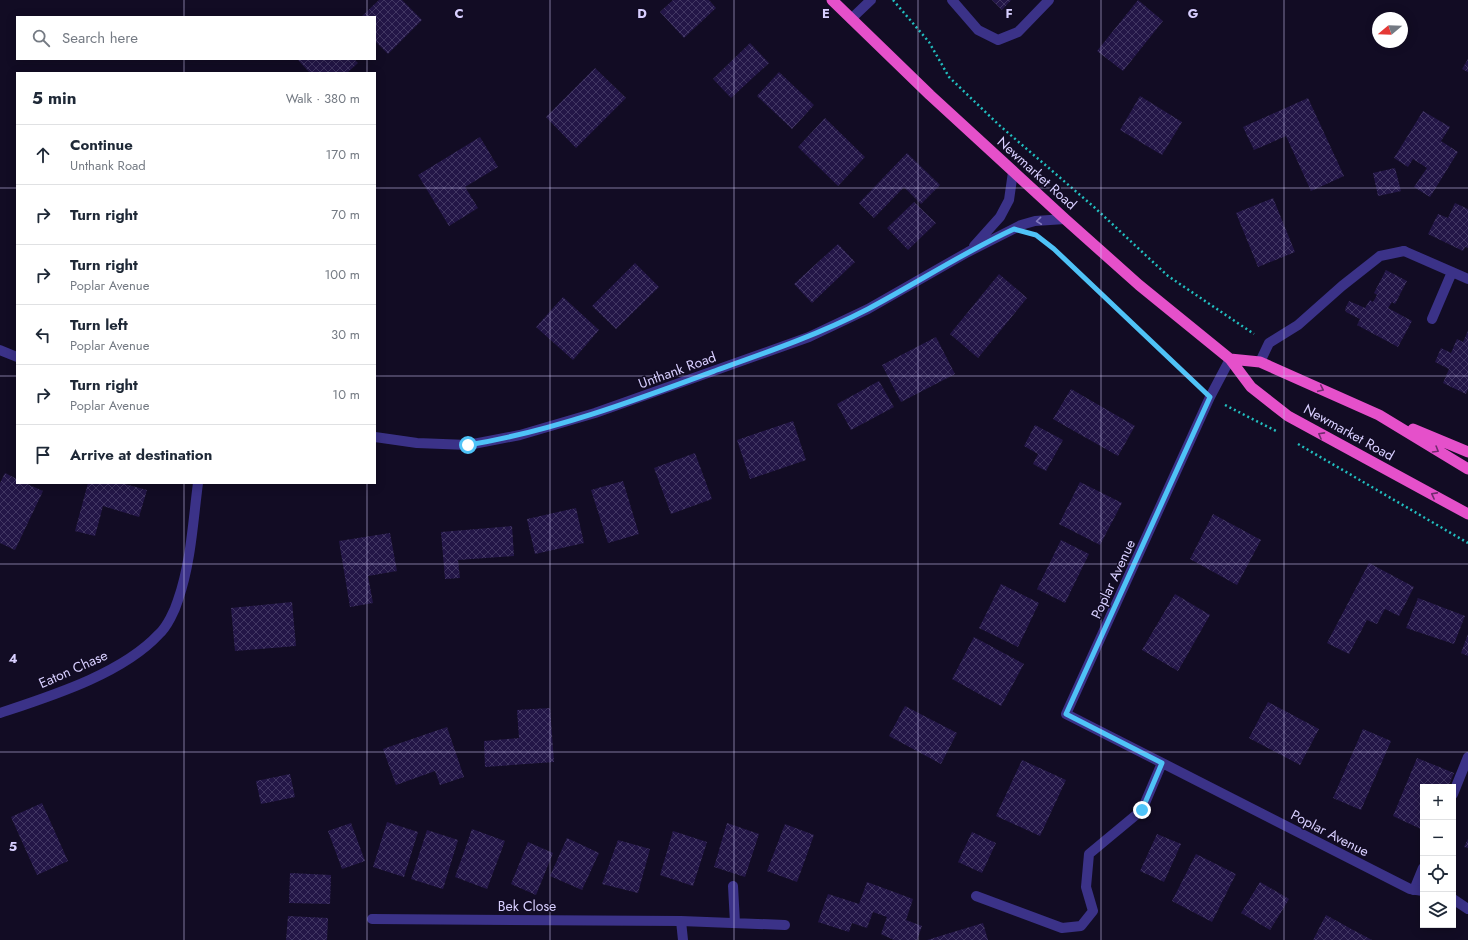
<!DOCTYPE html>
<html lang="en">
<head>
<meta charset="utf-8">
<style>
  :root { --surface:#fff; --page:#f2f2f3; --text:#1f2937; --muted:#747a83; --line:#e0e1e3 }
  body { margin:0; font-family:Jost,sans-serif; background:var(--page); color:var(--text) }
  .controls { position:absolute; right:12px; bottom:12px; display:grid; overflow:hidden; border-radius:0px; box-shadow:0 2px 10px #0003 }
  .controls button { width:36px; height:36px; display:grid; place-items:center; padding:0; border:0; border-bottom:1px solid var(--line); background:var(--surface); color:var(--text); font:20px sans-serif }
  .compass { position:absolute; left:1372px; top:12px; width:36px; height:36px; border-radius:50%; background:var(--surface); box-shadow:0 2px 10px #0003; rotate:251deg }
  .stop { position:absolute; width:12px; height:12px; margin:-9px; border:3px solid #4fc3f7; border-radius:50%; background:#fff }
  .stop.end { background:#4fc3f7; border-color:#fff; box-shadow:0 1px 4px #0008 }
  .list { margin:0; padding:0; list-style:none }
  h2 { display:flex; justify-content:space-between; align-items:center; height:52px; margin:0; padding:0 16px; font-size:17px }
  h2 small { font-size:13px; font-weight:400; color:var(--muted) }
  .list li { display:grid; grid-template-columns:26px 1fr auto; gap:12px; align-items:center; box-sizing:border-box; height:60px; padding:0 16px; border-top:1px solid var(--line) }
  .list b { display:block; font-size:15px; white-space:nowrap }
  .list p { margin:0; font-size:13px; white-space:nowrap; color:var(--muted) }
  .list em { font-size:13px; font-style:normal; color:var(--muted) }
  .icon { flex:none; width:22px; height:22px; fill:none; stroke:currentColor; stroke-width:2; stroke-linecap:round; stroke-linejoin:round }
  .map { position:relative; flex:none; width:1468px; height:940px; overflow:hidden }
  .search { position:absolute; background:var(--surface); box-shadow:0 2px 10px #0003; left:16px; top:16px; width:360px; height:44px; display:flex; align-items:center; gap:10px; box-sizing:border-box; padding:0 14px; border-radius:0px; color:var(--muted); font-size:15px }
  .panel { position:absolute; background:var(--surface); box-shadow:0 2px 10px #0003; left:16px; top:72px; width:360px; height:412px; border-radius:0px }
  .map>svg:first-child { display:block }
  .building { fill:url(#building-cross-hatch) }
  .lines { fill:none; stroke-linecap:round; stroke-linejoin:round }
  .path { stroke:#22bfc0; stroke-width:2.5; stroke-dasharray:2 3; stroke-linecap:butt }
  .service { stroke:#3b3288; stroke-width:10 }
  .minor { stroke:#3b3288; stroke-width:10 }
  .tertiary { stroke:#3b3288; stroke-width:10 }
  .trunk { stroke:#e550ca; stroke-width:11 }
  .oneway { stroke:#8279be }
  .oneway2 { stroke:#712b6f }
  .route { stroke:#4fc3f7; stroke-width:5 }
  .grid { fill:none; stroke:#d8cfff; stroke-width:1; stroke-opacity:0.55 }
  .labels { text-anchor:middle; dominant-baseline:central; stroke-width:3; stroke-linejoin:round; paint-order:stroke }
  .street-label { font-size:14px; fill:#d8cfff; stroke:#120c24 }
  .grid-label { font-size:13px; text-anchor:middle; font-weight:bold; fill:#d8cfff; stroke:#120c24; stroke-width:3; stroke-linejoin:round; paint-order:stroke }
</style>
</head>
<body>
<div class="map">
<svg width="1468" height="940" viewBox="0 0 1468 940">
  <defs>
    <pattern id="building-cross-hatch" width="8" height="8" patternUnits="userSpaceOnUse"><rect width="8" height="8" fill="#231647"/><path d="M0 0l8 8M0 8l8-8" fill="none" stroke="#423763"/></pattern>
  </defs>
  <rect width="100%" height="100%" fill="#120c24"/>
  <!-- building -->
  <path class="building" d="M379 0H402L422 20 388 54 375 41V17H361Z
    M673 0H709L716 8 684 38 660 12Z
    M992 0H1011L1002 10Z
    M1138 0 1163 21 1123 71 1097 51Z
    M750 43 769 63 731 98 713 79Z
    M297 59H354L358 63 347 73H310Z
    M1468 59V72L1462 69Z
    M595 68 626 98 576 148 546 117Z
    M779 72 814 105 792 129 757 96Z
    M1140 96 1182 122 1162 155 1120 130Z
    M1308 98 1344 176 1311 191 1286 136 1254 150 1243 127Z
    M1423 111 1450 127 1441 141 1458 152 1430 197 1414 187 1427 168 1413 159 1408 167 1394 158Z
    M825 118 865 157 838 186 798 147Z
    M480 137 498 167 465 187 478 208 449 226 418 175Z
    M907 153 940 185 921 204 904 187 874 218 859 203Z
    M1395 168 1401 191 1378 196 1373 173Z
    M1273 198 1295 252 1258 267 1236 213Z
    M914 202 936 223 908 250 887 228Z
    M1455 203 1468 209V248L1465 247 1463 251 1428 234 1438 214 1448 218Z
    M838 244 855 262 812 303 794 284Z
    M635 263 659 287 616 329 592 306Z
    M1386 270 1407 281 1395 304 1392 302 1388 308 1412 321 1398 347 1357 325 1360 319 1346 312 1345 309 1349 301 1365 308 1370 300 1373 302 1377 295 1374 293Z
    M999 274 1027 298 978 358 950 334Z
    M563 297 599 330 573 360 536 327Z
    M1468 331V389L1466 394 1443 383 1449 369 1435 362 1441 348 1451 353 1457 339 1463 342Z
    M936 337 955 374 901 402 882 365Z
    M879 381 894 407 851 430 837 404Z
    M1071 389 1135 426 1118 456 1053 419Z
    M793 421 806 460 750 479 737 440Z
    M1035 425 1063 440 1046 471 1033 464 1038 454 1024 446Z
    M695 453 712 499 671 514 654 468Z
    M5 473 17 479V483H25L43 491 15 550 0 543V483Z
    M623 481 639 534 608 543 591 490Z
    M1080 482 1122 503 1100 545 1059 524Z
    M88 483H121L147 490 139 517 103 506 95 536 75 531Z
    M576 508 584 543 535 554 527 519Z
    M1213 514 1261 540 1237 585 1190 559Z
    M512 526 514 556 458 560 460 578 445 579 441 532Z
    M390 533 397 571 368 576 373 603 350 607 339 541Z
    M1061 540 1089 554 1065 603 1037 589Z
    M1369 563 1414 587 1399 616 1385 609 1377 624 1367 620 1349 654 1327 643Z
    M1001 584 1039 603 1018 647 979 628Z
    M1175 594 1210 615 1178 671 1142 650Z
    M1418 598 1465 616 1454 644 1406 628Z
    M292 602 296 646 235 651 231 608Z
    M1468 634V656L1461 653Z
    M974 637 1024 664 1001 706 952 679Z
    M1268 702 1319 729 1300 765 1249 738Z
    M905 706 957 733 941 764 889 736Z
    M550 708 554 762 485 767 484 741 519 738 517 710Z
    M447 727 464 777 440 785 435 771 396 785 383 749Z
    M1363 729 1391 741 1361 810 1333 798Z
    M1417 758 1454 773 1448 787H1423V830L1393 816Z
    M1022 760 1066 780 1040 836 996 816Z
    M290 774 295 797 261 804 256 781Z
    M42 803 68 861 37 875 11 817Z
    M387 822 418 832 404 877 373 867Z
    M351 823 365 861 342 869 328 831Z
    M727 823 759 834 745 877 714 867Z
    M785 824 814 835 797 882 767 871Z
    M472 829 505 841 487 889 455 877Z
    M427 830 458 840 443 889 411 879Z
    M673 831 707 842 693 886 660 875Z
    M972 832 996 843 982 873 958 862Z
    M1157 834 1181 844 1164 882 1140 871Z
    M567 838 599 853 582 890 550 876Z
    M1468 839V848L1464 847Z
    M618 840 650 849 638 893 602 884Z
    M528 842 553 853 536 895 511 884Z
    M1196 854 1236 874 1212 922 1172 901Z
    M290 873 331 875 330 904 289 903Z
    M867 882 913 899 906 920 922 926 917 940H894L881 934 887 917 873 912 867 928 852 923 849 932 818 922 828 894 859 904Z
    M1260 882 1289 899 1270 930 1241 913Z
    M1326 915 1355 931 1372 940H1313Z
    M288 916 328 918 327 940H286Z
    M983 923 988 940H927Z"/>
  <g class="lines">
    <!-- path -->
    <path class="path" d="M893 0 929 42 949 77 999 125 1094 207 1168 276 1254 334
      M1040 238 1054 249 1197 385
      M1225 405 1276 431
      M1298 444 1468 543"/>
    <!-- service -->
    <path class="service" d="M1260 362 1269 343 1298 325 1342 286 1380 256 1404 251
      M1453 794 1468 757
      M1414 890 1423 868"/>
    <!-- minor -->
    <path class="minor" d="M952 0 978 30 998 40 1018 32 1049 0
      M851 19 871 0
      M1404 251 1468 279
      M1432 319 1452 272
      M1230 359 1210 397 1066 714 1410 889 1423 891
      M0 713C51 696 122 674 159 634 167 627 175 610 178 600 191 563 193 521 198 483
      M733 886 735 923
      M976 896 1062 928 1081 926 1093 911 1086 887 1089 854 1142 810 1162 763
      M1453 899 1468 909
      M372 919 681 921 683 940
      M681 921 785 925"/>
    <!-- tertiary -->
    <path class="tertiary" d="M974 246 1000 217 1009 200 1013 172
      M0 350 17 357
      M375 437 417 443 468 445 520 435 595 413 809 337 868 309 968 252 1021 225 1035 221 1065 219"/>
    <!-- trunk -->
    <path class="trunk" d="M832 0 930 95 1065 219 1139 285 1230 359 1251 387 1288 416 1468 514
      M1230 359 1260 362 1379 415 1468 469
      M1413 429 1468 452"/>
  </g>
  <!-- one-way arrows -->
  <defs><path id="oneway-chevron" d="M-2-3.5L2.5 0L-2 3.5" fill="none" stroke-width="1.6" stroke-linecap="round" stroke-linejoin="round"/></defs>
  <use class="oneway" href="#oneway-chevron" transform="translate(1039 221) rotate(174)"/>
  <g class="oneway2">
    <use href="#oneway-chevron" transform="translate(1321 389) rotate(25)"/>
    <use href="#oneway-chevron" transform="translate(1321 435) rotate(-151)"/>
    <use href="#oneway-chevron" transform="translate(1436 450) rotate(31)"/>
    <use href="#oneway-chevron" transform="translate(1434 495) rotate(-152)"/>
  </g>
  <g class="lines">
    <!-- route -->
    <path class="route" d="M468 445C553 431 636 400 717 370 768 352 820 334 868 309 917 283 964 252 1014 229L1036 235 1054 249 1210 397 1066 714 1162 763 1142 810"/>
  </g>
  <!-- grid -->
  <path class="grid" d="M184 0V17M367 0V17M550 0V940M734 0V940M918 0V940M1101 0V940M1284 0V940M184 59V73M367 59V73M0 188H17M375 188H1468M0 376H17M375 376H1468M184 483V940M367 483V940M0 564H1468M0 752H1468"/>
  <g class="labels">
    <!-- street labels -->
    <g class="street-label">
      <text transform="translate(1037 173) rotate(42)">Newmarket Road</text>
      <text transform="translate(677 370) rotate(-20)">Unthank Road</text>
      <text transform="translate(1349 432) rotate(29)">Newmarket Road</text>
      <text transform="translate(1113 579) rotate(-65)">Poplar Avenue</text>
      <text transform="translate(73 669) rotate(-24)">Eaton Chase</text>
      <text transform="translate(1330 833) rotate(27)">Poplar Avenue</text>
      <text x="527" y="906">Bek Close</text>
    </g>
  </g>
  <g class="grid-label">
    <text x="459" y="18">C</text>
    <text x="642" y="18">D</text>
    <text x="826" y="18">E</text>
    <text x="1009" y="18">F</text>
    <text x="1193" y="18">G</text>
    <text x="13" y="663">4</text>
    <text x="13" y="851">5</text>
  </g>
</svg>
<div class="controls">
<button>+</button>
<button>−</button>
<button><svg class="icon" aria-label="locate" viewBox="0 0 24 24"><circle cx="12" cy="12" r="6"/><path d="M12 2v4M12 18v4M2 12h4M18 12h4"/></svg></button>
<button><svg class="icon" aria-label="layers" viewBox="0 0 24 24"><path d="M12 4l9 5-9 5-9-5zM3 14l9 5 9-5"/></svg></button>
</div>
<svg class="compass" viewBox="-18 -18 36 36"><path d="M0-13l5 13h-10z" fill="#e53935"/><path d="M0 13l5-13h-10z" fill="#747a83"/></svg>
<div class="stop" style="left:468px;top:445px"></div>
<div class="stop end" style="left:1142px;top:810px"></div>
<div class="search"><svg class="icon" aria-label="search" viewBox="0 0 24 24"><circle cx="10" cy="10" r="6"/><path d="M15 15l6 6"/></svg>Search here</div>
<section class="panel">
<h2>5 min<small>Walk · 380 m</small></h2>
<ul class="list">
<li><svg class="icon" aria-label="ahead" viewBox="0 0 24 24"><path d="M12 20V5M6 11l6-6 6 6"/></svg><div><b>Continue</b><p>Unthank Road</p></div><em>170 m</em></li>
<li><svg class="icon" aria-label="right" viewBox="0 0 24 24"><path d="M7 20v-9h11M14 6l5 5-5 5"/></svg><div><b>Turn right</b></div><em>70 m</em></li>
<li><svg class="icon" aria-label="right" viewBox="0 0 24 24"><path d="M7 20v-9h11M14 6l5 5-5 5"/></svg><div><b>Turn right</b><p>Poplar Avenue</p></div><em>100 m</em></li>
<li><svg class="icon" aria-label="left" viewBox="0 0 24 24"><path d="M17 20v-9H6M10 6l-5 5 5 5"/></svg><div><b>Turn left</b><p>Poplar Avenue</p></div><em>30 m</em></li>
<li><svg class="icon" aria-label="right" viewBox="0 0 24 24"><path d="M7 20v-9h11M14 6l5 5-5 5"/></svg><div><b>Turn right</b><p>Poplar Avenue</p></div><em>10 m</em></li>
<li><svg class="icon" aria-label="arrive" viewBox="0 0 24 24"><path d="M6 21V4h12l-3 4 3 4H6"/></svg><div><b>Arrive at destination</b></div></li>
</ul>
</section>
</div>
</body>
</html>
